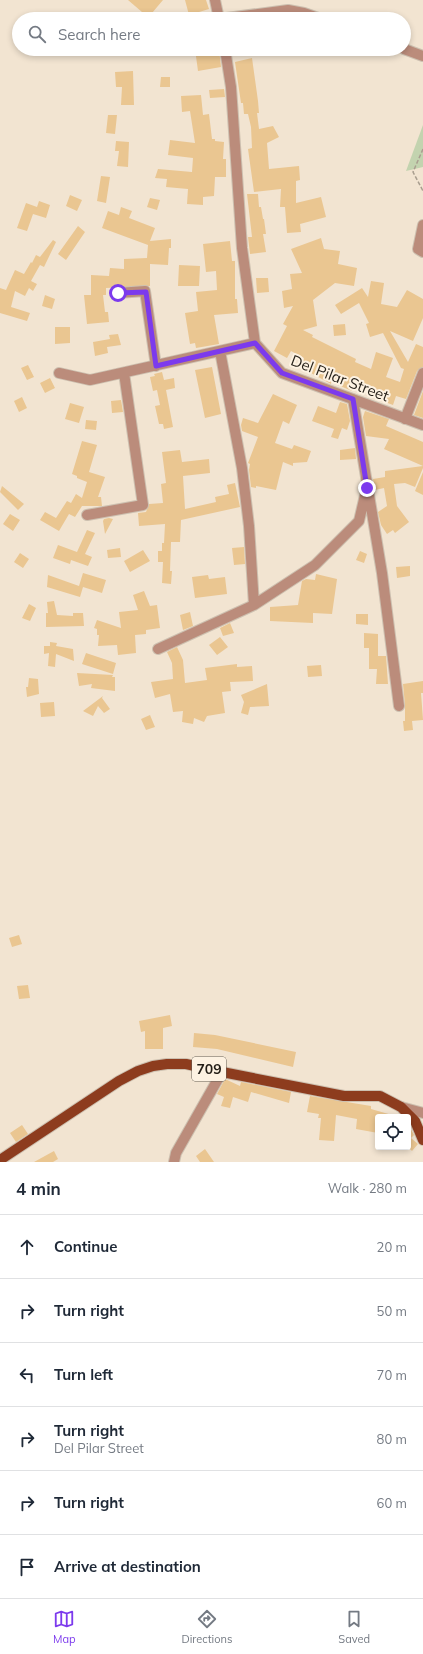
<!DOCTYPE html>
<html lang="en">
<head>
<meta charset="utf-8">
<style>
  :root { --surface:#fff; --page:#f6f6f7; --text:#1f2937; --muted:#747a83; --line:#e0e1e3; --accent:#7c3aed }
  body { margin:0; font-family:Mulish,sans-serif; background:var(--page); color:var(--text) }
  .controls { position:absolute; right:12px; bottom:12px; display:grid; overflow:hidden; border-radius:4px; box-shadow:0 2px 6px #0003 }
  .controls button { width:36px; height:36px; display:grid; place-items:center; padding:0; border:0; border-bottom:1px solid var(--line); background:var(--surface); color:var(--text); font:20px sans-serif }
  .stop { position:absolute; width:12px; height:12px; margin:-9px; border:3px solid #7c3aed; border-radius:50%; background:#fff }
  .stop.end { background:#7c3aed; border-color:#fff; box-shadow:0 1px 4px #0008 }
  .list { margin:0; padding:0; list-style:none }
  h2 { display:flex; justify-content:space-between; align-items:center; height:52px; margin:0; padding:0 16px; font-size:17px }
  h2 small { font-size:13px; font-weight:400; color:var(--muted) }
  .list li { display:grid; grid-template-columns:26px 1fr auto; gap:12px; align-items:center; box-sizing:border-box; height:64px; padding:0 16px; border-top:1px solid var(--line) }
  .list b { display:block; font-size:15px; white-space:nowrap }
  .list p { margin:0; font-size:13px; white-space:nowrap; color:var(--muted) }
  .list em { font-size:13px; font-style:normal; color:var(--muted) }
  .icon { flex:none; width:22px; height:22px; fill:none; stroke:currentColor; stroke-width:2; stroke-linecap:round; stroke-linejoin:round }
  .map { position:relative; flex:none; width:423px; height:1162px; overflow:hidden }
  .search { position:absolute; background:var(--surface); box-shadow:0 2px 6px #0003; left:12px; right:12px; top:12px; height:44px; display:flex; align-items:center; gap:10px; box-sizing:border-box; padding:0 14px; border-radius:22px; color:var(--muted); font-size:15px }
  .sheet { height:436px; background:var(--surface) }
  nav { display:flex; justify-content:space-around; align-items:center; box-sizing:border-box; height:56px; border-top:1px solid var(--line); background:var(--surface); font-size:11px; color:var(--muted) }
  nav a { display:grid; justify-items:center; gap:2px }
  nav .on { color:var(--accent) }
  .map>svg:first-child { display:block }
  .green { fill:#c3d3af }
  .building { fill:#eac691 }
  .lines { fill:none; stroke-linecap:round; stroke-linejoin:round }
  .minor-casing { stroke:#cdc0b0; stroke-width:12 }
  .major-casing { stroke:#cdc0b0; stroke-width:12 }
  .path { stroke:#a99e8f; stroke-width:1.5; stroke-dasharray:4 2; stroke-linecap:butt }
  .minor { stroke:#bb8c7b; stroke-width:10 }
  .major { stroke:#8d3c1e; stroke-width:10 }
  .route { stroke:#7c3aed; stroke-width:5 }
  .labels { text-anchor:middle; dominant-baseline:central; stroke-width:4; stroke-linejoin:round; paint-order:stroke }
  .shield { fill:#fdf2e2; stroke:#645e54; stroke-width:1 }
  .shield-label { font-size:14px; font-weight:bold; fill:#231e17 }
  .street-label { font-size:15px; fill:#231e17; stroke:#fdf2e2 }
</style>
</head>
<body>
<div class="map">
<svg width="423" height="1162" viewBox="0 0 423 1162">
  <rect width="100%" height="100%" fill="#f2e4d1"/>
  <!-- green -->
  <path class="green" d="M423 125V167L406 171Z"/>
  <!-- building -->
  <path class="building" d="M128 0H163L152 13 155 19H145L142 12Z
    M185 0H206L209 9 189 15Z
    M195 49H219L221 67 198 71Z
    M252 58 258 101 259 113H257L259 129 273 126 279 137 267 143 269 169 299 166 300 180 296 181V203L321 197 326 217 300 224 301 232 287 233 285 207H280L281 189 254 192 248 149 252 148 251 127 248 114H244L243 103H241L235 62Z
    M133 71 134 105H121L122 87H116L115 72Z
    M161 77H170V87H160Z
    M224 89 225 97 210 98 209 90Z
    M201 95 203 115 209 114 212 139H215V141L224 142 223 159H226V177H215L214 196 203 197V205L187 204 188 189 166 187 167 179 155 178 158 169 192 172 193 158 168 155 170 140 195 143 190 111 182 112 181 96Z
    M108 115H117L115 134 106 133Z
    M116 141 129 142 128 167 117 166 119 151H115Z
    M101 176 110 177 106 203 97 201Z
    M247 194H258L259 207H261L263 219H264L266 234H263L266 252 250 254 248 237H252Z
    M70 195 82 200 77 211 66 206Z
    M150 198 160 200 157 210 147 207Z
    M39 201 50 205 46 218 33 214 27 231 17 228 26 203 37 207Z
    M121 207 132 211 129 218 155 228 150 241 171 239V248H169L168 265 150 264V286L106 288V295H103L105 312H108L109 322 87 324 84 295H91V275L109 276 110 268 124 269V259L147 258 148 245 102 228 108 211 119 215Z
    M78 226 85 232 66 260 58 254Z
    M321 238 324 249 340 251 338 264 357 268 354 286 335 283 313 300 317 326 303 330 313 335 312 337 356 359 355 362 371 369 376 352 393 358 386 377 400 382 404 369 401 368 383 333 370 337 366 324 369 323 359 303 341 314 335 305 362 288 368 297 371 281 384 283 381 304 397 307 407 290 423 299V318L413 341 390 331 408 362 416 344 423 347V367L417 371 406 399 396 396 393 405 372 397 374 393 355 385 352 391 331 382V384L300 367 304 358 291 351 287 358 274 351 287 326 283 324 293 306 284 308 282 291 292 289 290 274 302 273 291 249Z
    M53 240 56 242 44 267 40 265 31 281 37 284 33 291 29 288 25 296 15 291 11 307 30 313 27 321 0 313V288L6 290 15 270 24 274 31 262 32 263 36 255 40 257Z
    M230 241 232 261H235V299H237L238 313 214 315 219 344 196 348 195 343 190 344 185 313 198 311 196 292 217 290 216 271 206 272 203 244Z
    M179 265 200 266 199 286H178Z
    M256 278H268L269 292 257 293Z
    M45 295 55 299 52 309 42 306Z
    M345 324 346 335 334 336 333 325Z
    M55 327H70V343L55 344Z
    M118 334 121 345 107 347 108 353 95 356 93 342 110 339 109 335Z
    M28 365 34 377 27 380 21 368Z
    M212 367 221 414 205 418 195 370Z
    M162 372 164 380 174 378 175 388 166 390 173 427 164 429 163 424H159L155 406 160 405 157 390 153 391 150 377 155 376 154 374Z
    M50 378 55 388 45 393 40 383Z
    M423 391V418L414 415Z
    M273 394 297 405 289 424 283 421 275 443 292 449 294 445 311 451 307 462 293 463V466L283 462 276 490 256 486V488L251 487 249 470 250 464 248 463 258 437 242 431 241 425 243 418 258 423Z
    M22 397 27 408 19 412 14 401Z
    M121 400 123 412 112 413 111 401Z
    M340 402 347 404 350 421 347 430 342 428 338 439 331 437 334 429 312 421 318 406 336 413Z
    M70 403 84 407 79 423 65 419Z
    M365 411 389 419 386 426 423 442V468L415 487 405 483 394 484 397 506 409 522 395 533 393 530 387 534 381 525 378 512 387 506 384 488 375 490 373 479 385 477V471L423 466 384 449 389 439 366 436 363 417Z
    M86 420 97 421 96 430 85 429Z
    M82 441 97 445 89 472 105 477 98 497H101L102 506H82L75 517 69 514 59 531 40 520 45 512 56 518 67 501 71 503 76 494 82 498 87 482 77 478V476L72 474Z
    M355 448 356 459 340 460V450Z
    M180 450 182 462 209 459 210 473 183 476 185 509 216 502 215 497 229 494 227 485 235 483 240 507 181 520 180 542H171L170 571H172L171 584 162 583 163 562H158V551H162V543H164L165 524 139 526 138 513 146 512 149 504 163 503 161 484 166 483 162 452Z
    M423 472V495L415 491Z
    M2 486 24 504 18 510 0 492Z
    M10 514 20 520 13 531 3 524Z
    M109 518 113 519 105 534 103 521 104 519Z
    M87 530 95 533 85 554 92 557 88 566 71 560 70 564 53 558 58 545 77 552Z
    M244 547 245 564 234 565 232 548Z
    M120 548 121 557 108 558 107 550Z
    M143 550 150 561 130 572 124 561Z
    M360 551 367 554 364 563 356 560Z
    M20 553 29 559 23 568 14 562Z
    M410 566V576L397 578 396 567Z
    M83 573 106 580 102 593 83 587 80 597 47 587 48 575 79 586Z
    M316 574 337 579 332 614 313 613V623L270 621V607L298 605 302 581 306 579 315 580Z
    M208 575 209 579 225 577 227 594 195 598 192 577Z
    M144 591 150 606 157 605 160 628 146 630V634L135 635 136 653 118 655 117 645 98 646 99 635H97V629L94 628 97 620 121 628 119 612 138 610 133 595Z
    M54 601 57 615 73 616V613H83L84 626 46 627V613H48L47 602Z
    M29 604 36 608 30 621 22 618Z
    M190 612 193 626 183 630 180 615Z
    M356 614H368V625L356 624Z
    M230 623 234 633 223 636 220 628Z
    M364 633 378 634V656H386L388 684H376L377 669H369V648H364Z
    M220 637 228 647 217 655 209 645Z
    M50 642 57 643 56 646 73 649 74 661 56 654 55 667 48 666 49 653 44 654V646H50Z
    M177 647 183 660 185 683 207 680 205 668 237 664V667L252 666 253 681 230 682 231 691 222 692 225 713 207 716 204 722 194 718 193 724 182 722 183 711 173 712 170 694 155 698 151 682 173 679 172 663 167 652Z
    M86 653 116 663 113 674 82 664Z
    M321 665 322 676 308 677 307 666Z
    M77 673 113 675 112 677H115V691L91 688 92 684 79 686Z
    M29 678 38 679 39 694 27 697 26 687H28Z
    M423 681V693H421L423 720 412 721 413 730 404 731 403 721H405V705L403 684Z
    M267 684 269 706 250 707 248 715 241 713 244 702 241 695Z
    M103 696 102 698 110 709 104 713 98 706 93 716 83 711Z
    M54 702 55 716 41 717 40 703Z
    M150 715 155 727 146 730 141 719Z
    M19 935 22 944 12 947 9 938Z
    M28 985 30 998 19 999 17 986Z
    M170 1015 172 1026 163 1028V1049H145V1031L141 1032 139 1021Z
    M194 1033 215 1035 296 1052 293 1067 217 1049 193 1047Z
    M225 1079 240 1086 241 1082 291 1092 289 1103 251 1092 248 1102 233 1097 230 1108 221 1106 224 1097 217 1094Z
    M310 1096 371 1106V1109L392 1115V1117H378V1133L356 1129 357 1119 336 1115 334 1141 319 1140 321 1118H318L319 1114 307 1112Z
    M408 1124 414 1135 411 1138 418 1144 412 1151 408 1147Z
    M22 1125 28 1134 16 1142 10 1133Z
    M205 1149 214 1162H200L196 1156Z
    M54 1151 58 1159 53 1162H34Z"/>
  <g class="lines">
    <defs>
      <path id="minor" d="M215 0 219 19
        M219 19 288 10 304 13 321 19
        M225 49 231 87 242 248 255 343
        M404 49 423 56
        M423 225 418 249 423 252
        M118 293 145 291 156 366
        M255 343 282 373 423 425
        M220 351 242 468 249 526 254 605
        M59 373 90 380 255 343
        M353 399 382 573 399 706
        M405 419 423 373
        M87 515 143 505 124 373
        M158 649 254 605 315 565 359 521 366 491
        M401 1107 423 1113
        M174 1162 176 1153 222 1072"/>
      <path id="major" d="M0 1160 119 1081 138 1071 153 1066 167 1064H186L222 1072 344 1096H380L401 1107 415 1121 423 1140"/>
    </defs>
    <!-- minor casing -->
    <use href="#minor" class="minor-casing"/>
    <!-- major casing -->
    <use href="#major" class="major-casing"/>
    <!-- path -->
    <path class="path" d="M423 149 413 172 423 191"/>
    <!-- minor -->
    <use href="#minor" class="minor"/>
    <!-- major -->
    <use href="#major" class="major"/>
  </g>
  <g class="lines">
    <!-- route -->
    <path class="route" d="M118 293 146 292 156 366 255 343 282 373 353 399 367 488"/>
  </g>
  <g class="labels">
    <!-- shield labels -->
    <rect class="shield" x="192" y="1057" width="34" height="24" rx="3"/>
    <g class="shield-label">
      <text x="209" y="1069">709</text>
    </g>
    <!-- street labels -->
    <g class="street-label">
      <text transform="translate(340 378) rotate(21)">Del Pilar Street</text>
    </g>
  </g>
</svg>
<div class="controls">
<button><svg class="icon" aria-label="locate" viewBox="0 0 24 24"><circle cx="12" cy="12" r="6"/><path d="M12 2v4M12 18v4M2 12h4M18 12h4"/></svg></button>
</div>
<div class="stop" style="left:118px;top:293px"></div>
<div class="stop end" style="left:367px;top:488px"></div>
<div class="search"><svg class="icon" aria-label="search" viewBox="0 0 24 24"><circle cx="10" cy="10" r="6"/><path d="M15 15l6 6"/></svg>Search here</div>
</div>
<section class="sheet">
<h2>4 min<small>Walk · 280 m</small></h2>
<ul class="list">
<li><svg class="icon" aria-label="ahead" viewBox="0 0 24 24"><path d="M12 20V5M6 11l6-6 6 6"/></svg><div><b>Continue</b></div><em>20 m</em></li>
<li><svg class="icon" aria-label="right" viewBox="0 0 24 24"><path d="M7 20v-9h11M14 6l5 5-5 5"/></svg><div><b>Turn right</b></div><em>50 m</em></li>
<li><svg class="icon" aria-label="left" viewBox="0 0 24 24"><path d="M17 20v-9H6M10 6l-5 5 5 5"/></svg><div><b>Turn left</b></div><em>70 m</em></li>
<li><svg class="icon" aria-label="right" viewBox="0 0 24 24"><path d="M7 20v-9h11M14 6l5 5-5 5"/></svg><div><b>Turn right</b><p>Del Pilar Street</p></div><em>80 m</em></li>
<li><svg class="icon" aria-label="right" viewBox="0 0 24 24"><path d="M7 20v-9h11M14 6l5 5-5 5"/></svg><div><b>Turn right</b></div><em>60 m</em></li>
<li><svg class="icon" aria-label="arrive" viewBox="0 0 24 24"><path d="M6 21V4h12l-3 4 3 4H6"/></svg><div><b>Arrive at destination</b></div></li>
</ul>
</section>
<nav>
<a class="on"><svg class="icon" aria-label="map" viewBox="0 0 24 24"><path d="M3 6l6-2 6 2 6-2v14l-6 2-6-2-6 2zM9 4v14M15 6v14"/></svg>Map</a>
<a><svg class="icon" aria-label="directions" viewBox="0 0 24 24"><path d="M12 3l9 9-9 9-9-9zM9 14v-3h6M13 9l2 2-2 2"/></svg>Directions</a>
<a><svg class="icon" aria-label="saved" viewBox="0 0 24 24"><path d="M7 4h10v16l-5-4-5 4z"/></svg>Saved</a>
</nav>
</body>
</html>
